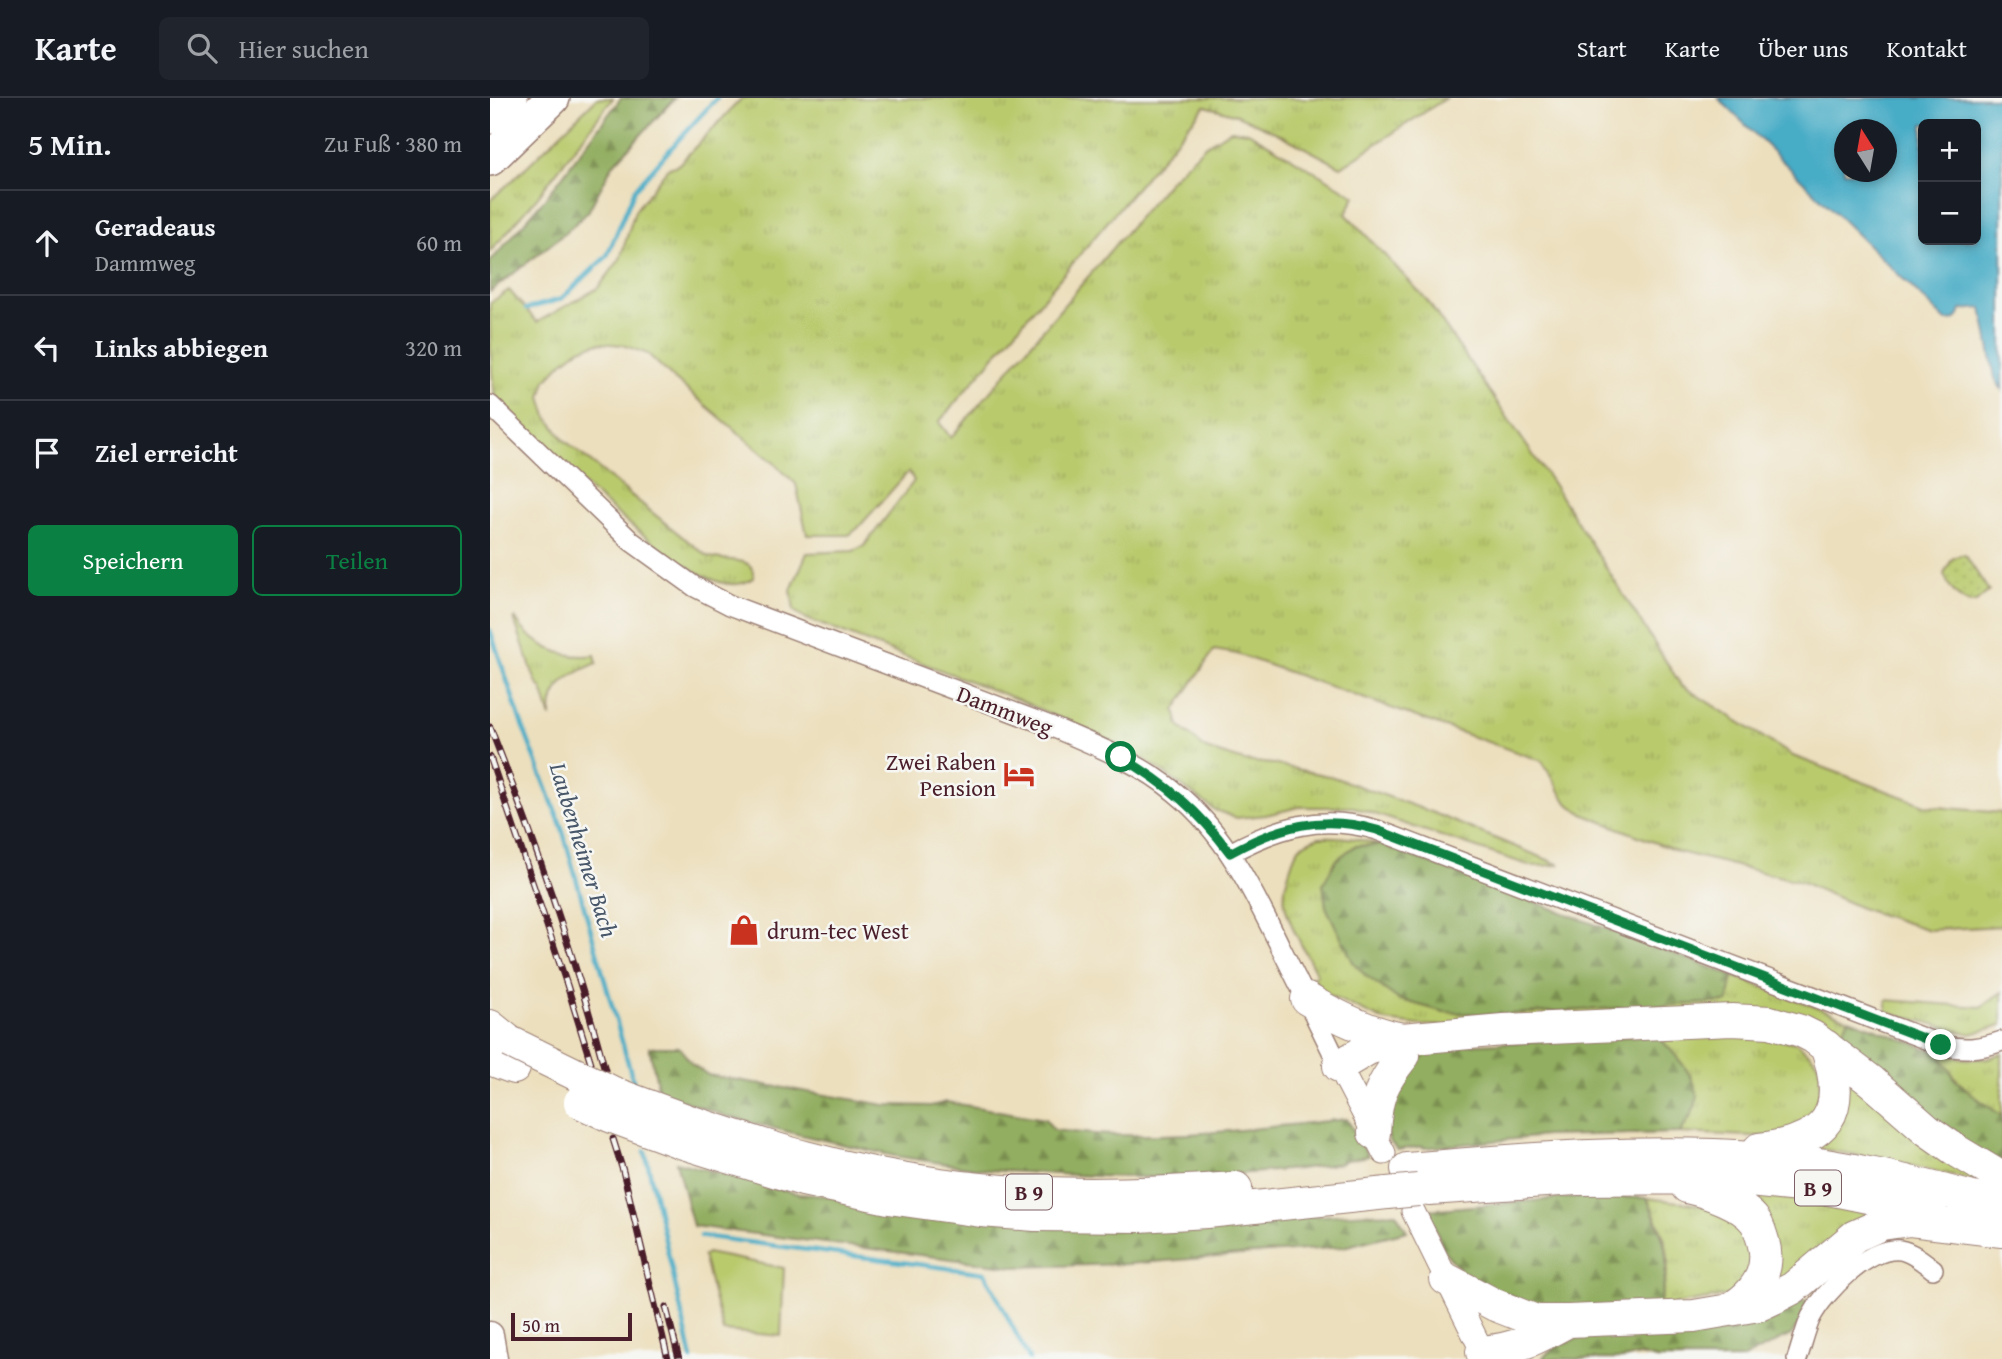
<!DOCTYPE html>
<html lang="de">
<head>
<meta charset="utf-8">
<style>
  :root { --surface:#171b24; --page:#20242c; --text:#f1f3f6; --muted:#9ea1a6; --line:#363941; --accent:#0b8043 }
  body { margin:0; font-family:"Gentium Book Plus",serif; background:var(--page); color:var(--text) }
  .controls { position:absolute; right:21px; top:21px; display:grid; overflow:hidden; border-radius:10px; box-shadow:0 4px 10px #0003 }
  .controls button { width:63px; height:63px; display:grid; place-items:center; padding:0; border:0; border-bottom:2px solid var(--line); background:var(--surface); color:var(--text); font:35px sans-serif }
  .compass { position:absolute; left:1344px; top:21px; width:63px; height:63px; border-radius:50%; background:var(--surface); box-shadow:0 4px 10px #0003; rotate:349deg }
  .scale { position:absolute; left:21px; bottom:18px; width:121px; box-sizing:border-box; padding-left:7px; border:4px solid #4a1f2b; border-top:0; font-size:19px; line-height:24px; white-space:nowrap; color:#4a1f2b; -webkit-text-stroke:5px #f6f6f2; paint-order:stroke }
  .stop { position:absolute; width:21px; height:21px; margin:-16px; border:5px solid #0b8043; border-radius:50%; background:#fff }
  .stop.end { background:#0b8043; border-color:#fff; box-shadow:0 2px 7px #0008 }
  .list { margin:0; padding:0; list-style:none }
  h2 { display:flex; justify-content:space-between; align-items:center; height:91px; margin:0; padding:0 28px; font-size:30px }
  h2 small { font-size:23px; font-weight:400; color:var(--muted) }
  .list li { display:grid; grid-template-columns:46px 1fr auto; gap:21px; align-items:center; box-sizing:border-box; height:105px; padding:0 28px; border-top:2px solid var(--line) }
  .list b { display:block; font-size:26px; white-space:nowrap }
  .list p { margin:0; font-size:23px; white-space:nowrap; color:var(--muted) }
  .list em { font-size:23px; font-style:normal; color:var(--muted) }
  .actions { display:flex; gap:14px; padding:21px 28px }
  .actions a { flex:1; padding:16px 0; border:2px solid var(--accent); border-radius:10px; text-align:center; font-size:24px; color:var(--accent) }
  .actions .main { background:var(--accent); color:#fff }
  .icon { flex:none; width:38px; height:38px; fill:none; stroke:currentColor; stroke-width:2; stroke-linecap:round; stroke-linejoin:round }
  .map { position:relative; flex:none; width:1512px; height:1261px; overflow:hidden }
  header { display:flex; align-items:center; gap:42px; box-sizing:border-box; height:98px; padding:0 35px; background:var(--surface); border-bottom:2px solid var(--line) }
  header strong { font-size:33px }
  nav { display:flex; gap:38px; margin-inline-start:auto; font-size:24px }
  .search { width:490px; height:63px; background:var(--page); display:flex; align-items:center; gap:18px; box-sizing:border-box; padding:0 24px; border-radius:10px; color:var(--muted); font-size:26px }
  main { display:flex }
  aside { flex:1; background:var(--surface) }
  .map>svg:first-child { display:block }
  .grass { fill:url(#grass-tufts); stroke:#82744c; stroke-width:2 }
  .forest { fill:url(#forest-firs); stroke:#6e6646; stroke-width:2 }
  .park { fill:url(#park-dots); stroke:#82744c; stroke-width:2 }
  .garden { fill:#b9ca6d; stroke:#82744c; stroke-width:2 }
  .water { fill:#46acc6; stroke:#486678; stroke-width:2; fill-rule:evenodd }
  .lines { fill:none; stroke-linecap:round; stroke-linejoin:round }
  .stream { stroke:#46acc6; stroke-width:4.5 }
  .minor-casing { stroke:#9b7f74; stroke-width:22 }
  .tertiary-casing { stroke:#9b7f74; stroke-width:25 }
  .secondary-casing { stroke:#9b7f74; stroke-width:29 }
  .trunk-casing { stroke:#9b7f74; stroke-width:34 }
  .motorway-casing { stroke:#9b7f74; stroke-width:36 }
  .minor { stroke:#fff; stroke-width:19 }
  .tertiary { stroke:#fff; stroke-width:23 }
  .secondary { stroke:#fff; stroke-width:26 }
  .trunk { stroke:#fff; stroke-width:32 }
  .motorway { stroke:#fff; stroke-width:33 }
  .rail-casing { stroke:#4a1f2b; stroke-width:7 }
  .rail { stroke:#f6f6f2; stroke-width:4.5; stroke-dasharray:13; stroke-linecap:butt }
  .trunk-bridge-casing { stroke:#9b7f74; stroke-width:34; stroke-linecap:butt }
  .trunk-bridge { stroke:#fff; stroke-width:32 }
  .route { stroke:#0b8043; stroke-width:9 }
  .labels { text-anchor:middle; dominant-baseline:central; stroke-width:5; stroke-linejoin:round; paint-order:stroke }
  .shield { fill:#f6f6f2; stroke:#7e6067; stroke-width:2 }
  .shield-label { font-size:21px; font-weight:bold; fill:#4a1f2b }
  .street-label { font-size:23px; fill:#4a1f2b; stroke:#f6f6f2 }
  .poi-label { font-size:23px; fill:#4a1f2b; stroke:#f6f6f2; text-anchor:end }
  .water-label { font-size:24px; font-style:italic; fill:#485769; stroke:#f6f6f2 }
</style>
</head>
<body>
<header>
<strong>Karte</strong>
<div class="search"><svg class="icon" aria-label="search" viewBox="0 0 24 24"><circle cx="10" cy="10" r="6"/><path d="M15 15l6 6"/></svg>Hier suchen</div>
<nav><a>Start</a><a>Karte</a><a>Über uns</a><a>Kontakt</a></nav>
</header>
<main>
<aside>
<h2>5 Min.<small>Zu Fuß · 380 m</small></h2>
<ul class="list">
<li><svg class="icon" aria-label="ahead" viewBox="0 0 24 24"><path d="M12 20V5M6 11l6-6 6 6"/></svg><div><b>Geradeaus</b><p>Dammweg</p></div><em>60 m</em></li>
<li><svg class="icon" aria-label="left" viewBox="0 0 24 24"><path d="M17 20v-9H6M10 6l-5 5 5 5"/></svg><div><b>Links abbiegen</b></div><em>320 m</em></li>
<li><svg class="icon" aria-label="arrive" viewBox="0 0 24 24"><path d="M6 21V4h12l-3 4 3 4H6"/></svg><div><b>Ziel erreicht</b></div></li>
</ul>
<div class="actions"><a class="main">Speichern</a><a>Teilen</a></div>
</aside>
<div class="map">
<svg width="1512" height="1261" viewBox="0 0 1512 1261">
  <defs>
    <pattern id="grass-tufts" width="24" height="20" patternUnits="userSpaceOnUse" patternTransform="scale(1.75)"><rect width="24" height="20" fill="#b9ca6d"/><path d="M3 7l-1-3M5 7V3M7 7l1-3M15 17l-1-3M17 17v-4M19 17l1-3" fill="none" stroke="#a1ad5f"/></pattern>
    <pattern id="forest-firs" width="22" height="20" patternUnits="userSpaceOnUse" patternTransform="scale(1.75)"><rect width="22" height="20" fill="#92ae60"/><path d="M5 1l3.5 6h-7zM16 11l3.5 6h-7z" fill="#798d4f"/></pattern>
    <pattern id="park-dots" width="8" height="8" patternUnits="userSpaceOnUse" patternTransform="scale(1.75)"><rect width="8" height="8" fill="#b9ca6d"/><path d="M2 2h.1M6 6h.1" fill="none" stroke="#a1ad5f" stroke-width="1.8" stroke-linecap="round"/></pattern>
  </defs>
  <rect width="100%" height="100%" fill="#f6f6f2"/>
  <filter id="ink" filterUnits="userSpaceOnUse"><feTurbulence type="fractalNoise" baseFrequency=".0143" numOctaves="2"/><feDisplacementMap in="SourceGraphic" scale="14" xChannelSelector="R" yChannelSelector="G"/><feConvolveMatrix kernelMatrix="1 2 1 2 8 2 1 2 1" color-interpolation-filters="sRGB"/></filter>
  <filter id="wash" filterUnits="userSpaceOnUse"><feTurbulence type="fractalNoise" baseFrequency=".00686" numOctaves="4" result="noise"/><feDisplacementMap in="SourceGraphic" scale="28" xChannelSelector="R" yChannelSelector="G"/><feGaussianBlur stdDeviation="1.57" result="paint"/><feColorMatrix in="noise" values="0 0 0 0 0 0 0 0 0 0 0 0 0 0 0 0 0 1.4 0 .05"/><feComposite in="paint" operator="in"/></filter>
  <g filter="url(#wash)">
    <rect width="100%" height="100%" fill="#ecdfbd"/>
    <!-- grass -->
    <path class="grass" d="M107 0H123L45 102 0 154V102L24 81Z
      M252 0H956L851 69 787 35 747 17 715 8 449 324 461 340 682 80 716 47 741 32 758 34 865 98 856 116 936 201 1063 386 1191 587 1303 658 1437 708 1512 715V828L1439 832 1373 811 1312 784 1189 754 1095 717 1077 705 1052 663 747 556 724 552 685 612 689 628 716 651 754 663 783 666 843 679 941 714 1070 767 1041 768 864 709H809L776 717 747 720 725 712 660 665 625 645 529 602 317 521 304 513 301 492 317 455 363 453 374 448 424 383 419 373 368 430 359 437H317L306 386 283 364 182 279 158 256 133 247 109 245 90 251 73 264 56 282 51 299 57 318 73 341C121 380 167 420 216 457 228 466 268 455 263 480 248 491 228 485 213 477 195 468 179 456 164 445 126 417 92 386 58 354 40 338 18 322 6 301 0 281 0 229 0 205L19 192 47 224 108 190 130 161 145 113 178 70 188 67Z
      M25 520C41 547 74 562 105 557L107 565C80 577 59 586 61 620L52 591 46 584 24 521Z
      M829 739C852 738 871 741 892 747L865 748 1002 917 1237 904 1243 878 1359 921 1348 941 928 927 895 923 836 896 822 879 827 877C817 856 799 828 795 806 793 793 797 780 801 768 807 749 810 746 829 739Z
      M1512 894V927L1481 936 1397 914V902L1491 909Z
      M1250 933 1306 945 1321 957 1331 970 1328 1017 1285 1039 1190 1035 1202 1016 1207 1001 1167 937Z
      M1449 955C1471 961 1491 965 1512 955V1018C1486 1000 1463 984 1449 955Z
      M1354 974 1496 1085 1397 1062 1325 1050Z
      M1251 1096 1293 1099 1386 1114 1285 1192Z
      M1157 1100 1204 1106 1221 1110 1259 1132 1263 1172 1240 1197 1168 1210C1172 1195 1177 1181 1178 1165 1179 1143 1166 1120 1157 1100Z"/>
    <!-- forest -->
    <path class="forest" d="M131 0H185L122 68 98 114 75 135 0 194V164L58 97Z
      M892 747 1243 878 1238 904 1002 917 954 914 908 901 875 877 863 864 836 809 833 786 846 762 865 748Z
      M1359 921 1449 955 1466 982 1484 998 1512 1018V1066L1460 1035 1348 941Z
      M1167 937C1181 952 1209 980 1207 1001 1205 1014 1196 1024 1190 1035L1056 1038 934 1050 933 1048 908 1052 899 1043 895 1019 915 971 937 957 968 947Z
      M159 949H189L202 966 218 977 395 1007 441 1008 457 1004 555 1021 564 1032C661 1045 760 1031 857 1021L878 1058 852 1063V1065L809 1071 695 1080 602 1078 497 1072 405 1058 311 1037 236 1018 169 994Z
      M186 1064 309 1096 716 1125 878 1115 879 1116 906 1115 917 1133 853 1149 638 1166 524 1169 203 1128Z
      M1130 1099 1157 1100C1177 1148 1183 1159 1168 1210L1066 1209 1037 1205 983 1181 968 1169 955 1154 938 1112 1076 1100Z
      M1313 1203H1325L1301 1237 1252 1261H1168L1150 1257 1133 1261H1052C1084 1221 1186 1238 1233 1233 1264 1229 1287 1219 1313 1203Z"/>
    <!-- park -->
    <path class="park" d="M1470 457H1475L1499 493 1486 504 1480 505C1466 499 1459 490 1454 476L1462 461Z"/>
    <!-- garden -->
    <path class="garden" d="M217 1155 294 1170 291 1238 233 1233 213 1158Z"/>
    <!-- water -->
    <path class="water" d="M1228 0H1512V292L1505 280 1492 210 1471 212C1467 221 1466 223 1456 223ZM1433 26H1486V142H1433ZM1354 32H1396V74H1354Z"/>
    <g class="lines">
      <!-- stream -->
      <path class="stream" d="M36 211 71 201 117 158 145 91 199 30 227 0
        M0 532 31 624 72 730 144 986
        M155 1053 202 1261
        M211 1138 495 1175 539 1261"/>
    </g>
  </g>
  <g filter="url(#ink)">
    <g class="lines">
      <defs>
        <path id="minor" d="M0 307 141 443 205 489 240 507 560 628C604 647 649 664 686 695 735 735 763 793 790 848 810 888 830 928 849 968
          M740 755C789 728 832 716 887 732L1451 947C1473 952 1490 951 1512 943
          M1307 1261C1312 1247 1315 1232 1321 1219 1335 1193 1378 1149 1410 1152 1422 1154 1434 1164 1443 1171"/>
        <path id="tertiary" d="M849 968 894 1055
          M923 1113 996 1261"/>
        <path id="secondary" d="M0 1237 4 1261"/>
        <path id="trunk" d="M817 901C847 919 878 934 912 941
          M0 928 20 944
          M0 961 24 970
          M849 968 878 951 912 941 1013 932 1197 924 1242 922 1280 924 1311 933 1323 939 1381 983 1437 1032 1467 1053 1512 1080
          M199 1023C237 1035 276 1049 315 1059 359 1071 405 1080 450 1086 548 1100 648 1097 746 1090
          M884 1035C886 998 891 986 914 957
          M190 1044 313 1082 399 1100 491 1113 545 1117 649 1118 717 1114 897 1095
          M1269 1051C1338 1043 1359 1015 1336 948
          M917 1071C1034 1061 1151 1051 1267 1059 1351 1065 1432 1086 1512 1108
          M1197 1089C1216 1093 1253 1106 1265 1123 1269 1128 1271 1137 1273 1143 1282 1174 1265 1196 1240 1211
          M939 1091 1086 1081 1229 1080 1339 1091 1441 1112
          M956 1181 1005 1207 1046 1223H1078L1204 1218 1269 1207 1284 1200 1303 1190 1365 1138 1392 1126 1420 1122 1512 1133
          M992 1254C1030 1250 1045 1241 1078 1223"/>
        <path id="motorway" d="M0 19 21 0
          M0 61 63 0"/>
      </defs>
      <!-- minor casing -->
      <use href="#minor" class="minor-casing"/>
      <!-- tertiary casing -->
      <use href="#tertiary" class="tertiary-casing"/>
      <!-- secondary casing -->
      <use href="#secondary" class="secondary-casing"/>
      <!-- trunk casing -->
      <use href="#trunk" class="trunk-casing"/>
      <!-- motorway casing -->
      <use href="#motorway" class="motorway-casing"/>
      <!-- minor -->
      <use href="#minor" class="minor"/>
      <!-- tertiary -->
      <use href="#tertiary" class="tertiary"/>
      <!-- secondary -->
      <use href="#secondary" class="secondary"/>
      <!-- trunk -->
      <use href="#trunk" class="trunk"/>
      <!-- motorway -->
      <use href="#motorway" class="motorway"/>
      <defs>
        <path id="rail" d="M0 629C44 741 84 856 115 972
          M0 659 77 887 101 965
          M123 1041 133 1073 178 1261
          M176 1209 189 1261"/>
      </defs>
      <!-- rail casing -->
      <use href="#rail" class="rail-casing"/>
      <!-- rail -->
      <use href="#rail" class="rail"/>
      <defs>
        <path id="trunk-bridge" d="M20 944 126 996 199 1023
          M90 1004 120 1018 190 1044
          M897 1095 928 1092"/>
      </defs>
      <!-- trunk-bridge casing -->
      <use href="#trunk-bridge" class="trunk-bridge-casing"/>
      <!-- trunk-bridge -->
      <use href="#trunk-bridge" class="trunk-bridge"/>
    </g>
  </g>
  <g class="lines" filter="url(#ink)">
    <!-- route -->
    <path class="route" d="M631 659C676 685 709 713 740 755 789 728 832 716 887 732L1451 947"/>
  </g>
  <!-- icons -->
  <defs>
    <symbol id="hotel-bare" viewBox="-9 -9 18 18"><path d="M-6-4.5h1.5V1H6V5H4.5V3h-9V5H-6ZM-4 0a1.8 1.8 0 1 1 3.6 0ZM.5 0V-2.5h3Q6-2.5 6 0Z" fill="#c8321e" stroke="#f6f6f2" stroke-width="2.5" paint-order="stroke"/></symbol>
    <symbol id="shop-bare" viewBox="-9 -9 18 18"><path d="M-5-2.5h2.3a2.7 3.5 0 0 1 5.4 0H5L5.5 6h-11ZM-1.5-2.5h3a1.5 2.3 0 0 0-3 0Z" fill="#c8321e" stroke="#f6f6f2" stroke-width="2.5" paint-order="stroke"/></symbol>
  </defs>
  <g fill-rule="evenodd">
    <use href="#hotel-bare" x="507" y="654" width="44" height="44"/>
    <use href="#shop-bare" x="232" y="810" width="44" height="44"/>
  </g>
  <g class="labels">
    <!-- shield labels -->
    <g class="shield">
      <rect x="1305" y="1072.5" width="46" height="35" rx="5"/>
      <rect x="516" y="1076.5" width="46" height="35" rx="5"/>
    </g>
    <g class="shield-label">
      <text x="1328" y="1090">B 9</text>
      <text x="539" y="1094">B 9</text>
    </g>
    <!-- street labels -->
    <g class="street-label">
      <text transform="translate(515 612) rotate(21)">Dammweg</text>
    </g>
    <!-- poi labels -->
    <g class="poi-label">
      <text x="506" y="663">Zwei Raben<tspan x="506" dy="26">Pension</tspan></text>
      <text x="277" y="832" text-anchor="start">drum-tec West</text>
    </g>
    <!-- water labels -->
    <g class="water-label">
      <text transform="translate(94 752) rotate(73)">Laubenheimer Bach</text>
    </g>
  </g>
</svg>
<div class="controls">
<button>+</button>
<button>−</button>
</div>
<svg class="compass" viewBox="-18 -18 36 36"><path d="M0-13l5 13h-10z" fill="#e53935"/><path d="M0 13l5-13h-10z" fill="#9ea1a6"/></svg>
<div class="scale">50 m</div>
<div class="stop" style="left:631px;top:659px"></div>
<div class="stop end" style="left:1451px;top:947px"></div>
</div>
</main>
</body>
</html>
